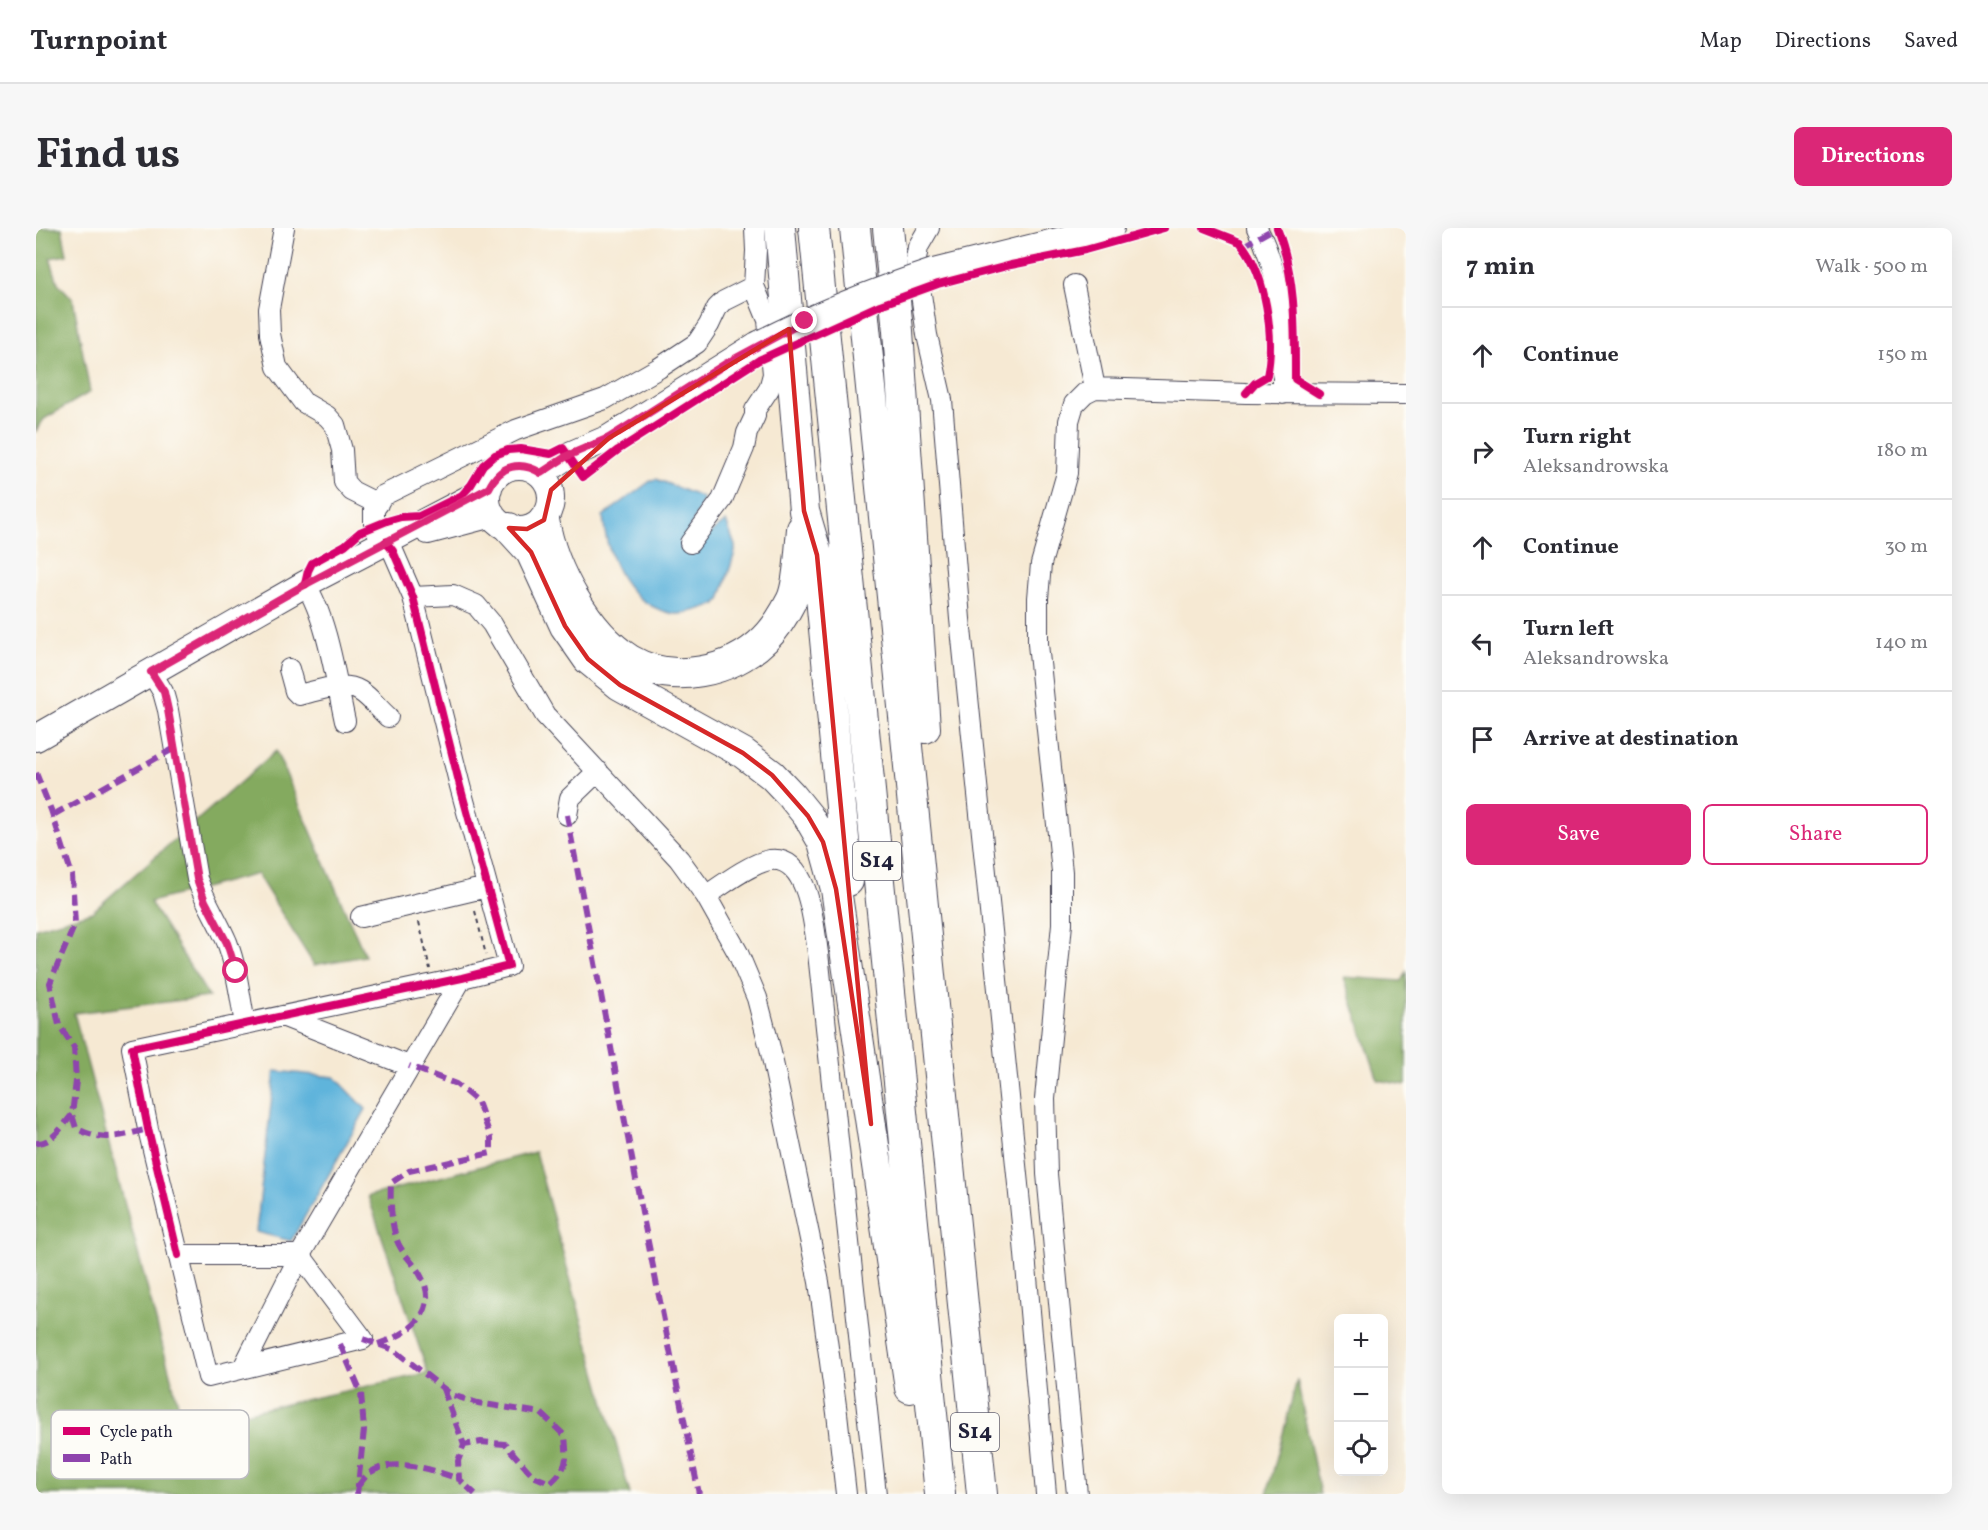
<!DOCTYPE html>
<html lang="en">
<head>
<meta charset="utf-8">
<style>
  :root { --surface:#fff; --page:#f7f7f7; --text:#2b2b33; --muted:#7c7c81; --line:#e1e1e2; --accent:#db2777 }
  body { margin:0; font-family:Vollkorn,serif; background:var(--page); color:var(--text) }
  .controls { position:absolute; right:18px; bottom:18px; display:grid; overflow:hidden; border-radius:9px; box-shadow:0 6px 24px #0002 }
  .controls button { width:54px; height:54px; display:grid; place-items:center; padding:0; border:0; border-bottom:2px solid var(--line); background:var(--surface); color:var(--text); font:30px sans-serif }
  .stop { position:absolute; width:18px; height:18px; margin:-14px; border:4px solid #db2777; border-radius:50%; background:#fff }
  .stop.end { background:#db2777; border-color:#fff; box-shadow:0 2px 6px #0008 }
  .list { margin:0; padding:0; list-style:none }
  h2 { display:flex; justify-content:space-between; align-items:center; height:78px; margin:0; padding:0 24px; font-size:26px }
  h2 small { font-size:20px; font-weight:400; color:var(--muted) }
  .list li { display:grid; grid-template-columns:39px 1fr auto; gap:18px; align-items:center; box-sizing:border-box; height:96px; padding:0 24px; border-top:2px solid var(--line) }
  .list b { display:block; font-size:22px; white-space:nowrap }
  .list p { margin:0; font-size:20px; white-space:nowrap; color:var(--muted) }
  .list em { font-size:20px; font-style:normal; color:var(--muted) }
  .actions { display:flex; gap:12px; padding:18px 24px }
  .actions a { flex:1; padding:14px 0; border:2px solid var(--accent); border-radius:9px; text-align:center; font-size:21px; color:var(--accent) }
  .actions .main { background:var(--accent); color:#fff }
  .icon { flex:none; width:33px; height:33px; fill:none; stroke:currentColor; stroke-width:2; stroke-linecap:round; stroke-linejoin:round }
  .map { position:relative; flex:none; width:1370px; height:1266px; overflow:hidden; border-radius:9px }
  header { display:flex; align-items:center; gap:36px; box-sizing:border-box; height:84px; padding:0 30px; background:var(--surface); border-bottom:2px solid var(--line) }
  header strong { font-size:28px }
  nav { display:flex; gap:33px; margin-inline-start:auto; font-size:21px }
  .intro { display:flex; align-items:center; justify-content:space-between; box-sizing:border-box; height:144px; padding:0 36px }
  h1 { margin:0; font-size:42px }
  .button { padding:15px 27px; border-radius:9px; background:var(--accent); color:#fff; font-size:21px; font-weight:700 }
  main { display:flex; gap:36px; padding:0 36px }
  aside { flex:1; background:var(--surface); border-radius:9px; box-shadow:0 6px 24px #0002 }
  .map>svg:first-child { display:block }
  .forest { fill:#84aa5f; stroke:#53664d; stroke-width:1.5 }
  .water { fill:#5eb4db; stroke:#406b8b; stroke-width:1.5 }
  .lines { fill:none; stroke-linecap:round; stroke-linejoin:round }
  .minor-casing { stroke:#424052; stroke-width:22 }
  .major-casing { stroke:#424052; stroke-width:28 }
  .highway-casing { stroke:#424052; stroke-width:32 }
  .path { stroke:#424052; stroke-width:2; stroke-dasharray:4.5 4.5; stroke-linecap:butt }
  .minor { stroke:#fff; stroke-width:20 }
  .major { stroke:#fff; stroke-width:26 }
  .highway { stroke:#fff; stroke-width:30 }
  .major-bridge-casing { stroke:#424052; stroke-width:28; stroke-linecap:butt }
  .major-bridge { stroke:#fff; stroke-width:26 }
  .quiet { stroke:#8e44ad; stroke-width:6; stroke-dasharray:12 6; stroke-linecap:butt }
  .cycleway-casing { stroke:#fdfcf7; stroke-width:11 }
  .cycleway { stroke:#d6006c; stroke-width:8 }
  .route { stroke:#db2777; stroke-width:8 }
  .marked { fill:none; stroke:#d62828; stroke-width:4.5; stroke-linejoin:round }
  .labels { text-anchor:middle; dominant-baseline:central; stroke-width:4.5; stroke-linejoin:round; paint-order:stroke }
  .shield { fill:#fdfcf7; stroke:#646373; stroke-width:1.5 }
  .shield-label { font-size:22px; font-weight:bold; fill:#22223b }
  .key { fill:#fdfcf7; stroke:#bbbbbf; stroke-width:1.5 }
  .key-label { font-size:16px; fill:#22223b }
</style>
</head>
<body>
<header>
<strong>Turnpoint</strong>
<nav><a>Map</a><a>Directions</a><a>Saved</a></nav>
</header>
<div class="intro"><h1>Find us</h1><a class="button">Directions</a></div>
<main>
<div class="map">
<svg width="1370" height="1266" viewBox="0 0 1370 1266">
  <rect width="100%" height="100%" fill="#fdfcf7"/>
  <filter id="ink" filterUnits="userSpaceOnUse"><feTurbulence type="fractalNoise" baseFrequency=".0167" numOctaves="2"/><feDisplacementMap in="SourceGraphic" scale="12" xChannelSelector="R" yChannelSelector="G"/><feConvolveMatrix kernelMatrix="1 2 1 2 8 2 1 2 1" color-interpolation-filters="sRGB"/></filter>
  <filter id="wash" filterUnits="userSpaceOnUse"><feTurbulence type="fractalNoise" baseFrequency=".008" numOctaves="4" result="noise"/><feDisplacementMap in="SourceGraphic" scale="24" xChannelSelector="R" yChannelSelector="G"/><feGaussianBlur stdDeviation="1.35" result="paint"/><feColorMatrix in="noise" values="0 0 0 0 0 0 0 0 0 0 0 0 0 0 0 0 0 1.4 0 .05"/><feComposite in="paint" operator="in"/></filter>
  <g filter="url(#wash)">
    <rect width="100%" height="100%" fill="#f6e9d3"/>
    <!-- forest -->
    <path class="forest" d="M0 0H26L31 27 14 30 22 55 37 71 54 164 8 191 0 203Z
      M240 523 329 728 278 737 221 646 114 674 173 769 38 785 148 1198 392 1145 332 968 499 924 594 1266H0V700L56 684Z
      M1370 744V857L1342 852 1308 749 1365 753Z
      M1261 1152 1284 1266H1231Z"/>
    <!-- water -->
    <path class="water" d="M620 251 667 270V273L646 317 653 322 690 293 699 318V324L684 372 680 376C670 379 648 387 639 386 590 377 571 332 567 288L616 252Z
      M239 843 299 849 330 881 255 1013 220 1004Z"/>
  </g>
  <g filter="url(#ink)">
    <g class="lines">
      <defs>
        <path id="minor" d="M248 0 233 81 234 106 241 139 267 174 291 188 299 197 306 222 308 254 316 263 342 276
          M893 0 882 19 880 32 891 107 906 172 924 391 988 1015 1010 1266
          M1221 0C1248 52 1247 108 1247 166
          M1038 57 1059 160
          M654 315 686 272 708 220 711 205 719 188V182L733 161 737 146 732 92 718 58 720 23 719 0
          M269 356C291 389 300 453 309 493
          M377 369 417 367 440 377 456 396 509 487 643 631 670 668 702 725 721 770 734 820 783 1054 801 1185 810 1266
          M253 441 259 463 263 467C282 463 306 452 324 463 334 469 343 481 352 489
          M115 444 127 464 132 482 161 651C169 673 182 693 191 714 201 740 204 769 209 796
          M531 587 534 570 562 543
          M670 668C686 657 715 635 734 632 773 627 778 698 782 725L840 1266
          M325 689 451 659
          M246 788 373 838
          M142 1027H264L327 1111 172 1149 112 901 96 820 426 750 473 738 424 558 377 369 357 323 338 299V282L346 268 480 202 569 171 623 140 661 115 673 97 681 80 688 73 718 58
          M207 1140 264 1027 426 750
          M1041 1266 1011 946 1009 871 1026 696V644L1002 416V370L1005 336 1031 245 1033 193 1038 176 1049 165 1059 160 1210 165 1370 166"/>
        <path id="major" d="M897 44 1075 0
          M451 270a32 32 0 1 1 64 0a32 32 0 1 1-64 0Z
          M505 245 531 228 573 210 721 117
          M392 303 456 286
          M0 510 269 356 453 260"/>
        <path id="highway" d="M744 0 768 283 781 327 812 653
          M778 0 904 1266
          M819 0 946 1266
          M852 0 862 103 889 500
          M508 292C516 341 551 405 594 432 636 457 696 444 729 411 739 401 749 385 755 373 763 358 764 320 766 301
          M473 300 495 324 529 398 552 431 584 457 707 525 736 547 755 567 772 588 787 614 800 661 874 1160"/>
      </defs>
      <!-- minor casing -->
      <use href="#minor" class="minor-casing"/>
      <!-- major casing -->
      <use href="#major" class="major-casing"/>
      <!-- highway casing -->
      <use href="#highway" class="highway-casing"/>
      <!-- path -->
      <path class="path" d="M439 683 450 727
        M383 694 394 741"/>
      <!-- minor -->
      <use href="#minor" class="minor"/>
      <!-- major -->
      <use href="#major" class="major"/>
      <!-- highway -->
      <use href="#highway" class="highway"/>
      <defs>
        <path id="major-bridge" d="M721 117C778 88 836 64 897 44"/>
      </defs>
      <!-- major-bridge casing -->
      <use href="#major-bridge" class="major-bridge-casing"/>
      <!-- major-bridge -->
      <use href="#major-bridge" class="major-bridge"/>
      <!-- quiet -->
      <path class="quiet" d="M1207 18 1239 0
        M0 545 15 582 36 647 39 696 14 755 23 797 38 819 40 853 36 887 40 900C67 915 84 908 112 901
        M17 587 139 520
        M531 587 607 989 663 1266
        M0 915C16 916 26 898 36 887
        M327 1111 358 1122 416 1167 442 1175 505 1185 529 1208C531 1232 533 1238 514 1255L497 1248 469 1216 445 1214 428 1217 422 1233 423 1251 439 1266
        M304 1116 325 1165 328 1202 321 1266
        M342 1116C371 1107 404 1085 386 1050 380 1037 368 1028 362 1015 355 997 354 974 355 955L373 943 455 925V910L442 874 420 856 373 838
        M407 1161 428 1217
        M322 1258C326 1253 330 1247 335 1244 361 1229 397 1242 423 1251"/>
      <defs>
        <path id="cycleway" d="M1168 0 1204 14C1230 45 1239 109 1231 148L1219 155 1210 165
          M1241 0C1260 49 1259 100 1259 151L1283 166
          M269 356 272 343 276 335 309 317 324 304 351 293 365 289 383 288 426 267 435 257 447 237 459 227 472 222 485 221 515 226 527 220 547 249 582 222 723 132 844 77 902 56 975 37 1049 22 1128 0
          M142 1027 112 901 96 820 426 750 473 738 424 558 377 369 357 323 350 314"/>
      </defs>
      <!-- cycleway casing -->
      <use href="#cycleway" class="cycleway-casing"/>
      <!-- cycleway -->
      <use href="#cycleway" class="cycleway"/>
    </g>
  </g>
  <g class="lines" filter="url(#ink)">
    <!-- route -->
    <path class="route" d="M200 743 191 715 169 673 161 651 132 482 128 464 115 444 270 356 453 260C464 237 484 232 505 245L531 228 573 210 691 135 769 93"/>
  </g>
  <!-- marked area -->
  <path class="marked" d="M753 101 768 283 781 327 835 896 800 661 787 614 772 588 736 547 707 525 584 457 552 431 529 398 495 324 473 300 491 301 508 292 515 262 573 210Z"/>
  <g class="labels">
    <!-- shield labels -->
    <g class="shield">
      <rect x="817" y="614" width="48" height="38" rx="4.5"/>
      <rect x="915" y="1185" width="48" height="38" rx="4.5"/>
    </g>
    <g class="shield-label">
      <text x="841" y="633">S14</text>
      <text x="939" y="1204">S14</text>
    </g>
  </g>
  <!-- legend -->
  <rect x="15" y="1182" width="198" height="69" rx="9" class="key"/>
  <rect x="27" y="1199" width="27" height="8" fill="#d6006c"/>
  <rect x="27" y="1226" width="27" height="8" fill="#8e44ad"/>
  <g class="key-label">
    <text x="64" y="1209">Cycle path</text>
    <text x="64" y="1236">Path</text>
  </g>
</svg>
<div class="controls">
<button>+</button>
<button>−</button>
<button><svg class="icon" aria-label="locate" viewBox="0 0 24 24"><circle cx="12" cy="12" r="6"/><path d="M12 2v4M12 18v4M2 12h4M18 12h4"/></svg></button>
</div>
<div class="stop" style="left:200px;top:743px"></div>
<div class="stop end" style="left:769px;top:93px"></div>
</div>
<aside>
<h2>7 min<small>Walk · 500 m</small></h2>
<ul class="list">
<li><svg class="icon" aria-label="ahead" viewBox="0 0 24 24"><path d="M12 20V5M6 11l6-6 6 6"/></svg><div><b>Continue</b></div><em>150 m</em></li>
<li><svg class="icon" aria-label="right" viewBox="0 0 24 24"><path d="M7 20v-9h11M14 6l5 5-5 5"/></svg><div><b>Turn right</b><p>Aleksandrowska</p></div><em>180 m</em></li>
<li><svg class="icon" aria-label="ahead" viewBox="0 0 24 24"><path d="M12 20V5M6 11l6-6 6 6"/></svg><div><b>Continue</b></div><em>30 m</em></li>
<li><svg class="icon" aria-label="left" viewBox="0 0 24 24"><path d="M17 20v-9H6M10 6l-5 5 5 5"/></svg><div><b>Turn left</b><p>Aleksandrowska</p></div><em>140 m</em></li>
<li><svg class="icon" aria-label="arrive" viewBox="0 0 24 24"><path d="M6 21V4h12l-3 4 3 4H6"/></svg><div><b>Arrive at destination</b></div></li>
</ul>
<div class="actions"><a class="main">Save</a><a>Share</a></div>
</aside>
</main>
</body>
</html>
